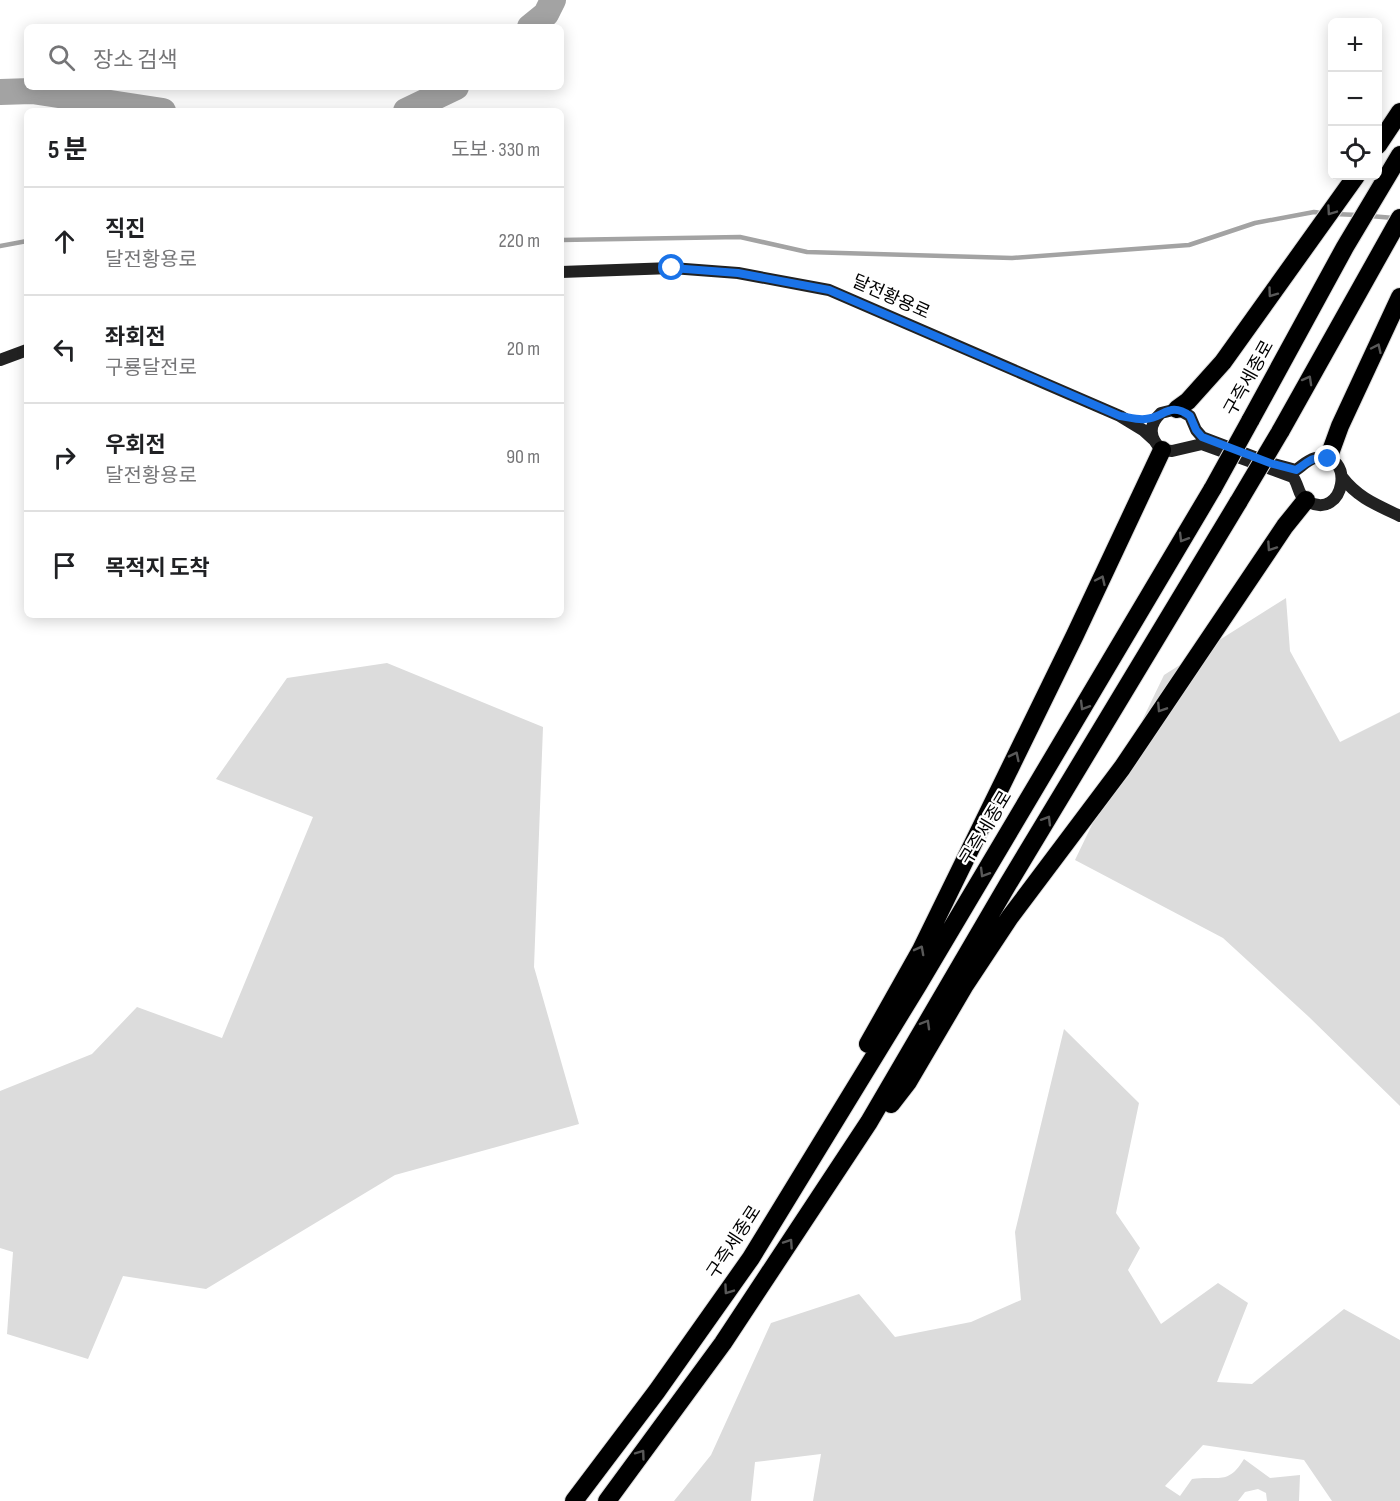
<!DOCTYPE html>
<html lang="ko">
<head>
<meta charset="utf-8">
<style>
  :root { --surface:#fff; --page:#f2f2f2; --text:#202124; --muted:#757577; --line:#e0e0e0 }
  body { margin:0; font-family:"Sofia Sans Condensed","Noto Sans KR",sans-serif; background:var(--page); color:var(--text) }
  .controls { position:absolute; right:18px; top:18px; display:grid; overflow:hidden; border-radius:9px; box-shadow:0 3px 15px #0003 }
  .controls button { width:54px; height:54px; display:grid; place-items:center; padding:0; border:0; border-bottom:2px solid var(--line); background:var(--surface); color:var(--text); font:30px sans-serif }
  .stop { position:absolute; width:18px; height:18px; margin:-14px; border:4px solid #1a73e8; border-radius:50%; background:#fff }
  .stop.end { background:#1a73e8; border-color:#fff; box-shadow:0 2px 6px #0008 }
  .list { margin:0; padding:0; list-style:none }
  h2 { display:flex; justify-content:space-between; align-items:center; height:78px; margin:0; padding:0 24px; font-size:26px }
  h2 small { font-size:20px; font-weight:400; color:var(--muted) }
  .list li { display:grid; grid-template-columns:39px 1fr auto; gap:18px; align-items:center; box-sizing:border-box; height:108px; padding:0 24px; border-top:2px solid var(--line) }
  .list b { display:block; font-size:22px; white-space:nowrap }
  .list p { margin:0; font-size:20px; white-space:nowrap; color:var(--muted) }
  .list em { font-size:20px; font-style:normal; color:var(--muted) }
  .icon { flex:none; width:33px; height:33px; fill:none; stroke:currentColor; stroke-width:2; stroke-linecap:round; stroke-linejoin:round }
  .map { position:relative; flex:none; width:1400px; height:1501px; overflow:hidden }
  .search { position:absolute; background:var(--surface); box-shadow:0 3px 15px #0003; left:24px; top:24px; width:540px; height:66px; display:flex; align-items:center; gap:15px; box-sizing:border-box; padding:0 21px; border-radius:9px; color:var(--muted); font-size:22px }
  .panel { position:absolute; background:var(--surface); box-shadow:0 3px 15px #0003; left:24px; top:108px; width:540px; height:510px; border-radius:9px }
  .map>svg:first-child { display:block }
  .green { fill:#dcdcdc }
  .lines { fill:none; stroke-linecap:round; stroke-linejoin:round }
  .stream { stroke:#a3a3a3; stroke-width:4.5 }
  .river { stroke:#a3a3a3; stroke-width:26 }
  .highway-casing { stroke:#dbdbdb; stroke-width:20 }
  .secondary { stroke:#222; stroke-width:12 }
  .highway { stroke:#000; stroke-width:18 }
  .highway-bridge-casing { stroke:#dbdbdb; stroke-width:20; stroke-linecap:butt }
  .highway-bridge { stroke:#000; stroke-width:18 }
  .oneway { stroke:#595959 }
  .route { stroke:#1a73e8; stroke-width:8 }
  .labels { text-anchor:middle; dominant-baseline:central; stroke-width:4.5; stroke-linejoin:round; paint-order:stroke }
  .street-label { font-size:18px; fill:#000; stroke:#fff }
</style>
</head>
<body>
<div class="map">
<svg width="1400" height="1501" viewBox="0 0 1400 1501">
  <rect width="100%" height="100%" fill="#fff"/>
  <!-- green -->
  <path class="green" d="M1286 598 1290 651 1340 742 1400 712V1106L1309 1017 1223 938 1075 860 1164 675Z
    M387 663 543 727 534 967 579 1124 395 1175 206 1289 123 1276 88 1359 7 1334 13 1252 0 1248V1091L92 1054 137 1007 222 1038 313 817 216 779 287 678Z
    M1064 1029 1139 1103 1116 1213 1140 1248 1128 1270 1161 1324 1218 1283 1248 1303 1217 1382 1252 1384 1344 1309 1400 1340V1501H1332L1304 1460 1203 1445 1165 1486 1180 1496 1192 1479C1218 1475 1228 1486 1244 1459L1270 1478 1300 1475 1299 1501H1267L1266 1493 1258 1489 1245 1492 1238 1501H813L821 1454 755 1462 751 1501H674L711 1455 771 1323 859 1294 895 1337 971 1322 1021 1300 1015 1232Z"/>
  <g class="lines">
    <!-- stream -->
    <path class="stream" d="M1334 214 1358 215
      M1370 216 1394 218
      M561 240 740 237 807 252 1012 258 1189 245 1255 223 1314 212 1322 213
      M0 246 27 241"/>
    <!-- river -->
    <path class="river" d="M530 27 546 14 553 0
      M0 92 32 91 163 111
      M406 111 456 87"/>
    <defs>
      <path id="highway" d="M1378 145 1400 112
        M1177 409 1188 401 1223 362 1356 176
        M1250 421 1345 247 1400 155
        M1280 432 1400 218
        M1328 459 1340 426 1400 297
        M868 1044 921 950 1075 635 1162 450
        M891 1104 908 1082 965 985 1010 917 1122 768 1285 526 1306 500
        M574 1501 657 1391 751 1258 918 985 1213 488
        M607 1501 723 1343 869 1122 1008 884 1239 501"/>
    </defs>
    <!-- highway casing -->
    <use href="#highway" class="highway-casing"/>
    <!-- secondary -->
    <path class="secondary" d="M561 272 672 268 738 273 829 290 1120 416 1143 430 1154 440
      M0 360 27 350
      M1177 409 1190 416 1196 430 1202 437 1270 463 1296 470C1302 466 1307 460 1315 458 1357 449 1345 523 1307 501 1298 496 1299 485 1293 477L1202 444 1172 451 1162 450C1149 438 1148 425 1161 413Z
      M1342 477C1358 498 1377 505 1400 516"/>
    <!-- highway -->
    <use href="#highway" class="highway"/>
    <defs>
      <path id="highway-bridge" d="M1213 488 1250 421
        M1239 501 1280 432"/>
    </defs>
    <!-- highway-bridge casing -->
    <use href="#highway-bridge" class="highway-bridge-casing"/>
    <!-- highway-bridge -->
    <use href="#highway-bridge" class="highway-bridge"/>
  </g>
  <!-- one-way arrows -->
  <defs><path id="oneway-chevron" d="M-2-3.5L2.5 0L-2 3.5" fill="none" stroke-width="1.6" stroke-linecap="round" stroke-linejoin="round" transform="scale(1.5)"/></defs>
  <g class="oneway">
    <use href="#oneway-chevron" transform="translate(1331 211) rotate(125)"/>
    <use href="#oneway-chevron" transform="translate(1272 293) rotate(126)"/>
    <use href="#oneway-chevron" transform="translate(1377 348) rotate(-65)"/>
    <use href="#oneway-chevron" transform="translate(1308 380) rotate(-61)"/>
    <use href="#oneway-chevron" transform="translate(1183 538) rotate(121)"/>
    <use href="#oneway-chevron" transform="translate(1271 547) rotate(124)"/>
    <use href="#oneway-chevron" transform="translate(1101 580) rotate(-65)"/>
    <use href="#oneway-chevron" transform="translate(1084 706) rotate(121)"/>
    <use href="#oneway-chevron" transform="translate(1161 708) rotate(123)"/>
    <use href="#oneway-chevron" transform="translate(1015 756) rotate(-64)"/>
    <use href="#oneway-chevron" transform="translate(1047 820) rotate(-59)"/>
    <use href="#oneway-chevron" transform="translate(984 873) rotate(121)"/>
    <use href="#oneway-chevron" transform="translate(920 950) rotate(-62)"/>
    <use href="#oneway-chevron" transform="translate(926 1024) rotate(-60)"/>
    <use href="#oneway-chevron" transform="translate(789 1243) rotate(-56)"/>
    <use href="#oneway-chevron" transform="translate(728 1290) rotate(125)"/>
    <use href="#oneway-chevron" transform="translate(641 1454) rotate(-54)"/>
  </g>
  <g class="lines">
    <!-- route -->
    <path class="route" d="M672 268 738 273 829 290 1120 416C1128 417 1137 420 1145 419 1164 418 1169 401 1190 416L1196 430 1202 437 1270 463 1296 470C1309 462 1310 456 1328 459"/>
  </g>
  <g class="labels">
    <!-- street labels -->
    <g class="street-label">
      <text transform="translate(891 297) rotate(24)">달전황용로</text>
      <text transform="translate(1249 378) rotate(-61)">구즉세종로</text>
      <text transform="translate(986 828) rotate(-59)">구즉세종로</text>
      <text transform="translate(734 1242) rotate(-57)">구즉세종로</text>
    </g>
  </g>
</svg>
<div class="controls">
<button>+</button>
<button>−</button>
<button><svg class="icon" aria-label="locate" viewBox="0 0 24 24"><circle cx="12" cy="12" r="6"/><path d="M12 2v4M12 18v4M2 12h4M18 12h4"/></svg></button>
</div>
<div class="stop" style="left:672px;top:268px"></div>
<div class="stop end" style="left:1328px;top:459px"></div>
<div class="search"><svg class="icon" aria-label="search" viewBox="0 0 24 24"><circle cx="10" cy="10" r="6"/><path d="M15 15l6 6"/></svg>장소 검색</div>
<section class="panel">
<h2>5 분<small>도보 · 330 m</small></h2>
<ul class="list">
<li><svg class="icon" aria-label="ahead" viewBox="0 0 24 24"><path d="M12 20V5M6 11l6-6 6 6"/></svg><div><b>직진</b><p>달전황용로</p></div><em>220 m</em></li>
<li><svg class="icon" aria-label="left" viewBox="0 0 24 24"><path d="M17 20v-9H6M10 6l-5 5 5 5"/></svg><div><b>좌회전</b><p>구룡달전로</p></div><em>20 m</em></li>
<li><svg class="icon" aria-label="right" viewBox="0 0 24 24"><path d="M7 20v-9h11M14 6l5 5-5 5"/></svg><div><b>우회전</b><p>달전황용로</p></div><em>90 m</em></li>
<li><svg class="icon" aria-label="arrive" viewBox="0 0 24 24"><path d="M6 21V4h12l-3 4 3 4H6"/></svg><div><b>목적지 도착</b></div></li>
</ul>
</section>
</div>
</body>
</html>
